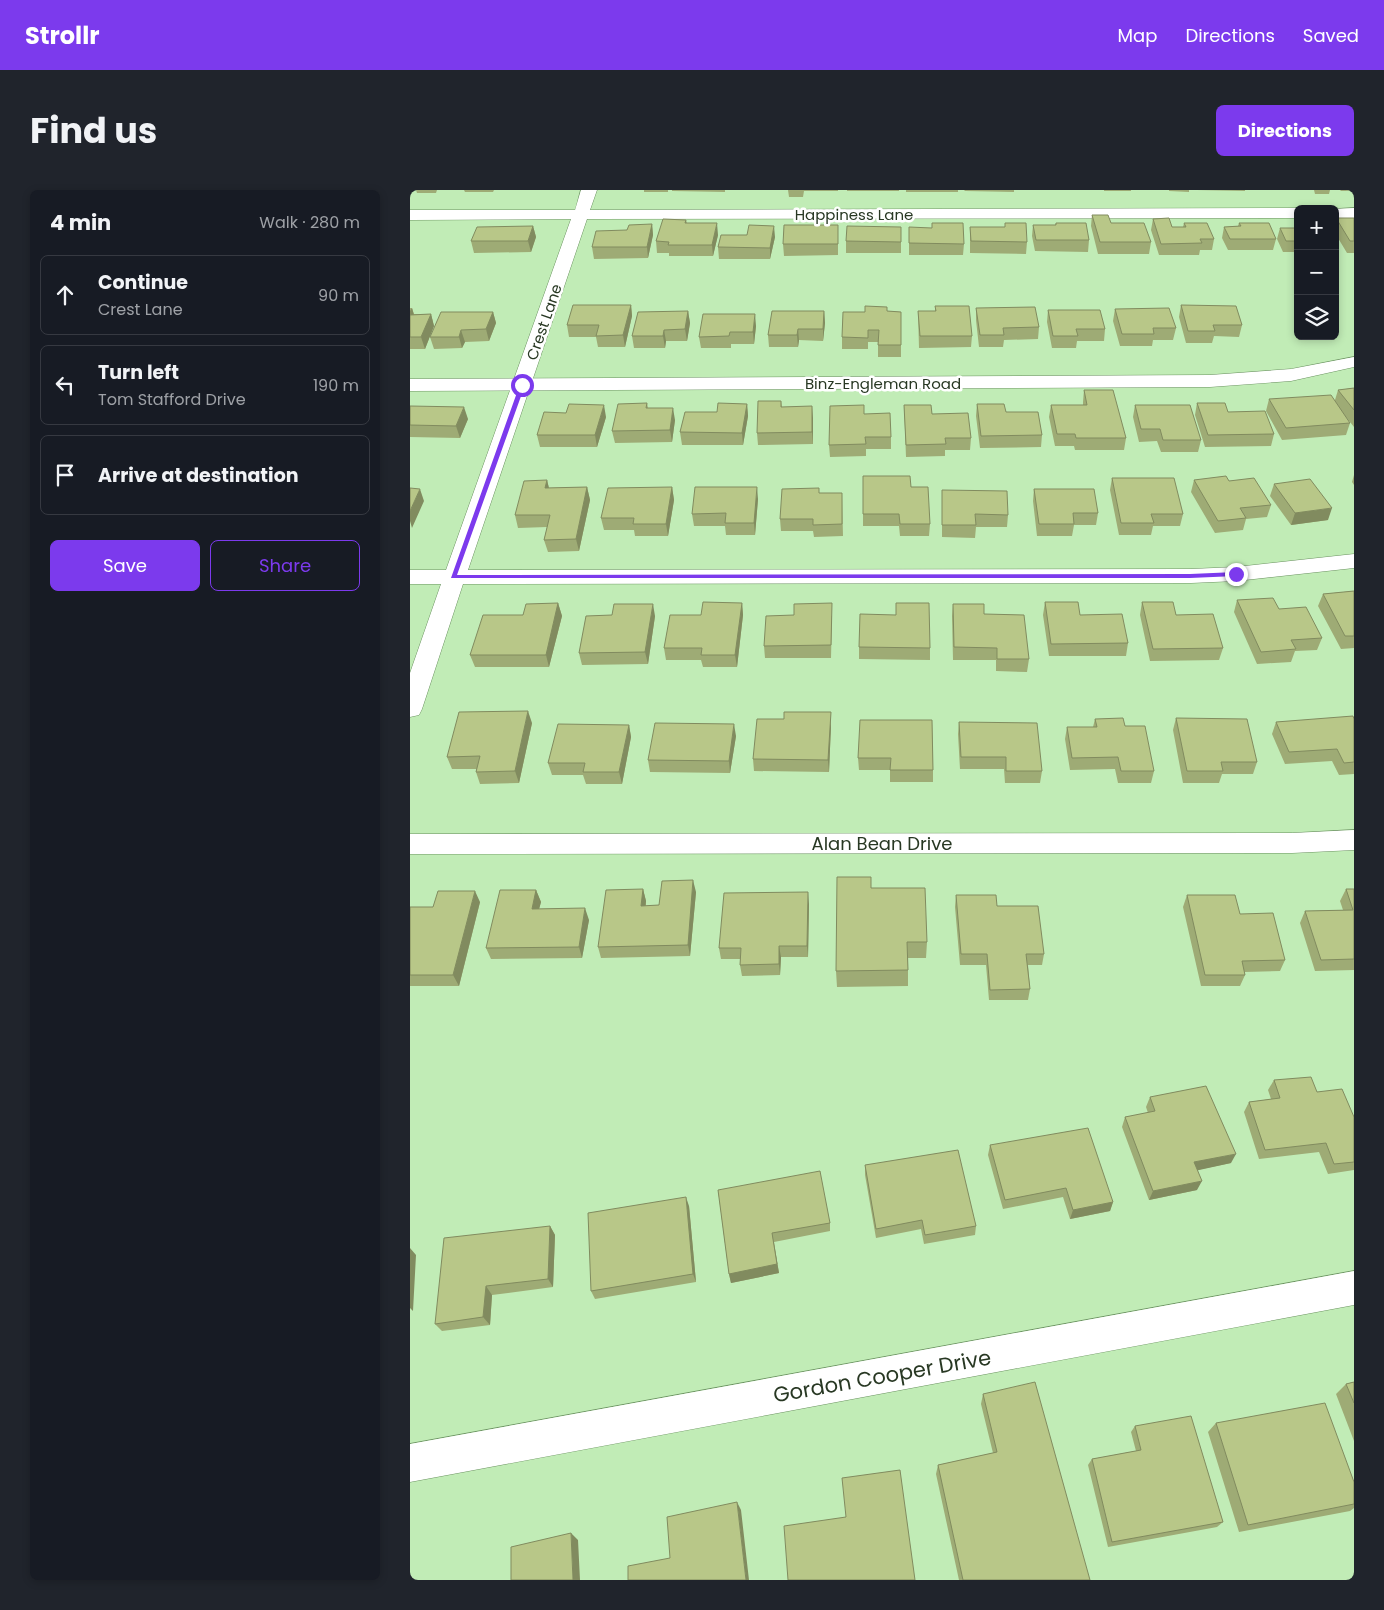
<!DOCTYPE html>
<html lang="en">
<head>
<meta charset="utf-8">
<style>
  :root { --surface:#171b24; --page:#20242c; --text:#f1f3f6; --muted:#9ea1a6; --line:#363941; --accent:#7c3aed }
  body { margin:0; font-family:Poppins,sans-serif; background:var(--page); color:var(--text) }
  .controls { position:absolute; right:15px; top:15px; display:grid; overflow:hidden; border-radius:8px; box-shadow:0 2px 8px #0003 }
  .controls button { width:45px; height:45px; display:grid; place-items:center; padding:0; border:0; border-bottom:1px solid var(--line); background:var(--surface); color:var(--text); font:25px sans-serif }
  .stop { position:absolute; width:15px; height:15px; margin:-11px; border:4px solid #7c3aed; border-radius:50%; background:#fff }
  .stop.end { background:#7c3aed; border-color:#fff; box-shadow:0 1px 5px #0008 }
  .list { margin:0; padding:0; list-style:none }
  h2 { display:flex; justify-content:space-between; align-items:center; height:65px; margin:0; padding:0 20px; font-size:21px }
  h2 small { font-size:16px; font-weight:400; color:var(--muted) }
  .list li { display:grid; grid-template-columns:32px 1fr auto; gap:15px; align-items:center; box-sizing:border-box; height:80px; margin:0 10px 10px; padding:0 10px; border:1px solid var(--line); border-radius:8px }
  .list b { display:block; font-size:19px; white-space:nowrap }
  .list p { margin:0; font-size:16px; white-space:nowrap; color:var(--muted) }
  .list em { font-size:16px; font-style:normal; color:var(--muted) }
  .actions { display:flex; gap:10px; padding:15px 20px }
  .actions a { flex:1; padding:11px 0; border:1px solid var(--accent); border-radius:8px; text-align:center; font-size:18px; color:var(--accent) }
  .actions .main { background:var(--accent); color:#fff }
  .icon { flex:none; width:28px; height:28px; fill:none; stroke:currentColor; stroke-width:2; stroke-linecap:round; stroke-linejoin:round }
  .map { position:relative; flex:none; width:944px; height:1390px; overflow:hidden; border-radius:8px }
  header { display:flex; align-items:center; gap:30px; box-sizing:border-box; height:70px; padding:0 25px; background:var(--accent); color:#fff }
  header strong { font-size:24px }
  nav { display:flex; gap:28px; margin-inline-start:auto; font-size:18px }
  .intro { display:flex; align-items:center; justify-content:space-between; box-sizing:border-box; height:120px; padding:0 30px }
  h1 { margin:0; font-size:35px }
  .button { padding:12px 22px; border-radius:8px; background:var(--accent); color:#fff; font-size:18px; font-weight:700 }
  main { display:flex; gap:30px; padding:0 30px }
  aside { flex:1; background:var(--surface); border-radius:8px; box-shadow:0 2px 8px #0003 }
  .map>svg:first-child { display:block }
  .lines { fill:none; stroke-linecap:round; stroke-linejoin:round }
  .minor-casing { stroke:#6b9261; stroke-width:1 }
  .tertiary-casing { stroke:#6b9261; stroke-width:1 }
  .minor { fill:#fff; fill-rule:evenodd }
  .tertiary { fill:#fff; fill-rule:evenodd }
  .wall { fill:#9eab75 }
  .shaded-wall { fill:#818b5f }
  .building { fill:#b8c788; stroke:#818b5f }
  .route { fill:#7c3aed }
  .labels { text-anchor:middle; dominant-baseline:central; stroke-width:5; stroke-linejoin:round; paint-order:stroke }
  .far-street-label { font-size:15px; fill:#283823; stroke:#fff }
  .street-label { font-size:18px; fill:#283823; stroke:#fff }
  .near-street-label { font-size:21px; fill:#283823; stroke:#fff }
</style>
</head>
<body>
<header>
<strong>Strollr</strong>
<nav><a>Map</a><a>Directions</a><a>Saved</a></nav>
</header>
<div class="intro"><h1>Find us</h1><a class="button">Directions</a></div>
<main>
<aside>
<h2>4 min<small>Walk · 280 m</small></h2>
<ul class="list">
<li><svg class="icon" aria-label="ahead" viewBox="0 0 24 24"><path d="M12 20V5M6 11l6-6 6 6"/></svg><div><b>Continue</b><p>Crest Lane</p></div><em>90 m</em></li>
<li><svg class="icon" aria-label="left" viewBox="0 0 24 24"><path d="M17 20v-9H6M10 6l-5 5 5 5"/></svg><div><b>Turn left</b><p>Tom Stafford Drive</p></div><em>190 m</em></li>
<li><svg class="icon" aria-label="arrive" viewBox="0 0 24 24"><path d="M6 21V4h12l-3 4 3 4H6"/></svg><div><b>Arrive at destination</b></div></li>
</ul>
<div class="actions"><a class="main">Save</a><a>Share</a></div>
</aside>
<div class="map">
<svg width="944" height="1390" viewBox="0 0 944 1390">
  <rect width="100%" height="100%" fill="#c1ecb6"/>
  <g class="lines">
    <defs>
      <path id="minor" d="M171 0H187L180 20 888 18 890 19H888V28L177 29 58 380 781 379 826 377 944 364V378L826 391 781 393 53 394 12 519 9 525 0 527V483L31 394H0V380H36L161 29 0 30V20H165Z
        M944 18V28H925V19H923Z
        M944 640V660L882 663 0 664V644L882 643Z
        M944 1081V1115L0 1292V1254Z"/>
      <path id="tertiary" d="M944 167V177L881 191 800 197 0 201V189L800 185 881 179Z"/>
    </defs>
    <!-- minor casing -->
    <use href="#minor" class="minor-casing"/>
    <!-- tertiary casing -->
    <use href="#tertiary" class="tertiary-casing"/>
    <!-- minor -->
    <use href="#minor" class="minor"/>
    <!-- tertiary -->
    <use href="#tertiary" class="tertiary"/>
  </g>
  <!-- wall -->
  <path class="wall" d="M0 0H27L26 3H7L6 0Z
    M54 0H84L83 2H55Z
    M234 0H258V2H234Z
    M262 0H315V2L262 1Z
    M378 0H428V1H394L393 7H379Z
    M437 0H489V1H437Z
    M496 0H548V2H496Z
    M554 0H604V2L555 1Z
    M694 0H721V1H694Z
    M759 0H779V2L759 1Z
    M786 0H835V1Z
    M904 0H920L919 4H905Z
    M930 0H944V1H931Z
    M682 25 741 52 739 64H688L681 36Z
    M926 28H944V63H937L925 43V31Z
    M743 29 762 37H773L774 33 804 49 802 60H790L789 65H749L741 40Z
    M276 30 277 33 308 45 303 66H259V63H247L246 51Z
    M646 33 679 50 678 62 625 61 622 46 623 35H645Z
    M829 33 866 49 863 60H818L812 48 814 37 828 36Z
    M242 34 243 45 238 68 184 69 182 57 217 40Z
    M428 35V65L374 66 373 54Z
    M123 36 126 47 121 62 64 63 61 51Z
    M491 37V63H436V51Z
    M499 37 554 54 553 65H499Z
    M560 37 617 52 616 64 560 63Z
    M870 38H888V62H873L867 49Z
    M365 47 360 69H309L308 57Z
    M221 115 222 126 215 157H188L186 147H159L157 135Z
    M771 115 832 135 829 147 804 146 802 153H776L769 127Z
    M525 116 562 146 561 157 509 158 508 121H525Z
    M0 118H2L4 124H21L24 136 15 159H0Z
    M566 118 629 137 628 149 594 150 593 157H569L566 130Z
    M705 119 766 138 763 150H743L742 156H710L703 131Z
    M638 120 695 139 694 151H667L666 158H642L637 132Z
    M278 121 280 133 277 151H256L255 158H224L222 146Z
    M414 121 415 133 413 151 389 150 388 157H359L358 145Z
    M477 121 491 122V167H468V152H458V159H432V147L455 122Z
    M83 122 86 133 79 151 55 152 52 158 24 159 20 147Z
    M346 136 344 154H321V158H291L289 147Z
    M944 198V237L936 227 940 233 936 245 872 250 856 221 859 209 925 210 928 200Z
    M674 200 716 248 714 260H665L664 256H645L639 227 641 215H673V212Z
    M371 211 372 217 403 228V254L348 255 347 243Z
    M237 213 238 218 265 230 262 252 205 253 202 241Z
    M787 213 818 222 864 244 861 256 795 257 785 225Z
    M337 214 338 226 333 255H272L270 242 307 222Z
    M567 214 596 222 632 245 631 257 570 258 566 226Z
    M494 215 522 224 561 248 560 260H535V266L496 267Z
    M725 215 791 250 788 262H751L747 251 729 252 723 227Z
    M0 216 58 229 50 248 0 247Z
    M454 224 481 247V259H456V266L420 267 419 255Z
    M196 227 187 257H130L127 245Z
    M944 285V295L942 292Z
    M453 286 501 297 520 334 519 346H490L489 336H453Z
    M702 288 773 324 770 336H743L741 345H709L700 300Z
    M137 290 139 298 177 297 180 310 169 361 138 362 134 350 137 337 108 338 105 325Z
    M784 290 819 291 861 315 857 327 836 329 833 340 805 343 781 302Z
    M864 294 918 330 881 335 860 306Z
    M262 297 264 310 258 346H225L224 340H194L191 328Z
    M624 299 688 323 686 335H664L662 346H627L623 311Z
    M532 300 598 325 597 337H566L565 348 532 347Z
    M409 303H432L433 346 404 347 403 341H371L370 329Z
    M348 309 345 345H316L315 336H284L282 324Z
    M944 401V458L931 459 908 416 913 404Z
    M827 410 869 419 912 448 907 460 885 461 881 472 847 474 824 422Z
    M635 412 670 425 718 453 716 466H639L633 425Z
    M732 412 813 458 809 470 740 471 730 425Z
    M148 413 152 426 139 477H65L60 465 113 425Z
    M332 413 333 425 327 477H293L291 470H256L254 458 291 425Z
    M543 414 574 424 619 469 617 482 586 481V470H543L542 426Z
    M202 425 245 426 238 474 172 475 169 463Z
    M486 425 520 458V470L449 469V457Z
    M422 426 421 468H355L354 456Z
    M766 528 847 572 843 584H812L809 593H773L763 540Z
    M685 529 715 536 744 581 741 593H708L705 579 660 580 655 549 657 537H683Z
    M944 529V584L929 585 922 571 875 574 862 544 866 532Z
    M522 530 523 580V592H480V580H449L448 568Z
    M549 532 632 581 630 593H595L594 579H550L548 544Z
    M122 533 109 593 70 594 66 582V579H42L37 567Z
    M219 535 221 547 212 594H176L173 585H142L138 573Z
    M421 535 419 582 344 581 343 569Z
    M326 546 320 583 240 582 238 570Z
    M461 698 517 752 516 768H498V796L427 797 426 781Z
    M233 699 236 711V716L249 715 286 702 280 766 191 768 188 757Z
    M936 699H944V780L905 781 890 733 895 721 933 720 930 711Z
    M126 700 131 712 129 719 179 730 172 768 81 769 76 758Z
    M546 705 587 716 634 764 632 775H618L620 799 618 810H579L576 775H550L545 717Z
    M777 705 830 724 875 770 870 781 834 782 835 785 830 796H791L773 717Z
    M70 712 49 796H0V717H23Z
    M399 714 398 767H371L370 785 332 786 330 775V769H311L309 758Z
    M864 890 907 902 944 927V980L918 984 909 962 849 969 834 922 839 912 861 909 858 900Z
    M740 907 821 973 787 980V1000L739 1010 712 937 715 927 738 923 736 917Z
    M580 955 703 1012 700 1021 660 1029 653 1007 593 1019 578 965Z
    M455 975 566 1036 565 1045 514 1054 511 1039 466 1048 455 985Z
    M308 1000 420 1033V1041L364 1052 369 1083 321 1093 319 1084Z
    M279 1016 286 1092 185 1109 181 1101Z
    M140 1036 145 1045 143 1097 82 1105 80 1135 32 1141 25 1134Z
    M944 1192V1251L926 1204 936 1194Z
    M573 1204 680 1390H549L526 1284 528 1275 583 1263 571 1214Z
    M806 1233 944 1292V1318L940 1321 829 1342 798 1242Z
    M725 1236 813 1332 807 1337 698 1357 678 1275 682 1269 726 1261 721 1242Z"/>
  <!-- shaded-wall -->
  <path class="shaded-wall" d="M307 33 308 45 303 66 302 55Z
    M242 34 243 45 238 68 237 57Z
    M123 36 126 47 121 62 118 51Z
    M364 36 365 47 360 69V58Z
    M221 115 222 126 215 157 213 145Z
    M2 118 5 129H0V121Z
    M278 121 280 133 277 151 275 139Z
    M414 121 415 133 413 151V139Z
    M83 122 86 133 79 151 76 139Z
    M21 124 24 136 15 159 11 147Z
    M345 124 346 136 344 154 343 142Z
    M388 139 389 150 388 157 387 145Z
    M51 140 55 152 52 158 49 147Z
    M254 140 256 151 255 158 253 146Z
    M337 214 338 226 333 255 332 243Z
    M194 215 196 227 187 257 185 245Z
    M402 216 403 228V254L402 242Z
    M54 217 58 229 50 248 46 236Z
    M263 218 265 230 262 252 260 240Z
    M137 290 140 303 135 298Z
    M177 297 180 310 169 361 166 349Z
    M262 297 264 310 258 346 256 334Z
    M347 297 348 309 345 345 344 333Z
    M10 299 14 311 2 338 0 331V321Z
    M922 318 918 330 881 335 885 323Z
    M148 413 152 426 139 477 136 465Z
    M332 413 333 425 327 477 325 465Z
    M243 414 245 426 238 474 235 462Z
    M118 521 122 533 109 593 105 581Z
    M421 522V535L419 582 418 570Z
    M324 534 326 546 320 583 319 571Z
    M219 535 221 547 212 594 209 582Z
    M283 690 286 702 280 766 278 755Z
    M233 699 236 711 234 727 231 716Z
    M126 700 131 712 126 730 122 719Z
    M65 701 70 712 49 796 43 785Z
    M398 702 399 714 398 767 397 756Z
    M175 718 179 730 172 768 169 757Z
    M369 756 371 767 370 785 369 774Z
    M826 964 821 973 780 982 784 972Z
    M792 991 787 1000 739 1010 743 1001Z
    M276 1007 279 1016 286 1092 283 1084Z
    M703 1012 700 1021 660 1029 663 1020Z
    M140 1036 145 1045 143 1097 138 1089Z
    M362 1043 369 1083 321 1093 319 1084Z
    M0 1058 6 1065 3 1121 0 1118Z
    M76 1096 82 1105 80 1135 73 1127Z
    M327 1312 331 1320 339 1390H336Z
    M161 1343 168 1350 170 1390H163Z"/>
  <!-- building -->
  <path class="building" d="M682 25H698L701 33H734L741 52H690Z
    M759 28 762 37H776L774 33H797L804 49H790L792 53 751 54 743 29Z
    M926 28H944V51H940Z
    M253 29 276 30 275 33H307L302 55H258L259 52 246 51Z
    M522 33H553L554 54 499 53V37L522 38Z
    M595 33H616L617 52 561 51 560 37H595Z
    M646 33H676L679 50H626L623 35H646Z
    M829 33H859L866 49H820L814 37 831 36Z
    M242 34 237 57H182L186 41 217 40 219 35Z
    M339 35 364 36 360 58 308 57 311 45H337Z
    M374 35H428V54H373Z
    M123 36 118 51H61L67 37Z
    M437 36 491 37V52L436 51Z
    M870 38H888V51H876Z
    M163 115H221L213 145 186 146 189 135H157Z
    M771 115 826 116 832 135H803L805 141H778Z
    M455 116 477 117V121L491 122V155H468L469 140H458V148L432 147 433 122H455Z
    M525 116H559L562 146H510L508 121H526Z
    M625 117 629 137 593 138 594 145H570L566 118Z
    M759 118 766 138H743L744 144H712L705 119Z
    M638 120H690L695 139H666L668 146H643Z
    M278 121 275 139 254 140 253 146H222L228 122Z
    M362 121H414L413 139H388L387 145H358Z
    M31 122H83L76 139 51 140 49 147H20Z
    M21 124 11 147H0V125Z
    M293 124H345L343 142H320L319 146 289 147Z
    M944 198V220L928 200Z
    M674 200H703L716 248H666L665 244H647L641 215H677Z
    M921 205 940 233 876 238 859 209Z
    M348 211H371V217L402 216V242L347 243Z
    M237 213 236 218H263L260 240 202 241 208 214Z
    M308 213 337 214 332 243 270 242 275 222H307Z
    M787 213H815L818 222 855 221 864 244 798 245Z
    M159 214 194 215 185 245H127L134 222 156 223Z
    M567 214H594L596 222H628L632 245 571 246Z
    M454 215V224L480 223 481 247H455L456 254 419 255 420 216Z
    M494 215H521L522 224 558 223 561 248H535L536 254 496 255Z
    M725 215H780L791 250H753L750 239H731Z
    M0 216 54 217 46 236 0 235Z
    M453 286H500L501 297H518L520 334H490L489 324H453Z
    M816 286 819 291 844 288 861 315 830 318 836 328 808 331 784 290Z
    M702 288H764L773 324H741L744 333H711Z
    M900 289 922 318 885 323 864 294Z
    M137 290 135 298 177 297 166 349 134 350 140 325H105L114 291Z
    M262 297 256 334H223L224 328H191L198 298Z
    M285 297H347L344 333H315L316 323 282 324Z
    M0 298 10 299 0 321Z
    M409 298V303H432V334L403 335V329H370L372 299Z
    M624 299H684L688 323H663L664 334H629Z
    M532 300 597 301 598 325 565 324 566 335H532Z
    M944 401V446H935L913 404Z
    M863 408 869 419 896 417 912 448 881 450 886 459 851 462 827 410Z
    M293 412 332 413 325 465H291L292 458H254L260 425H291Z
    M635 412H668L670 425 712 424 718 453 641 454Z
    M732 412H763L766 425 803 424 813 458 743 459Z
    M148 413 136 465H60L73 425H113L116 414Z
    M422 413 421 455 354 456 356 426 384 425V414Z
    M486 413H519L520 458 449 457 450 424 486 425Z
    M204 414H243L235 462 169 463 176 426 202 425Z
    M543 414H574V424L614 425 619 469H587V458L544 457Z
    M118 521 105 581 66 582 70 566 37 567 49 522Z
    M374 522H421L418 570 343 569 347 529H374Z
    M943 526 944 529V572L934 573 927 559 879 562 866 532Z
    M713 528 715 536H735L744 581H711L708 567 662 568 657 537H687L685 529Z
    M766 528 837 529 847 572H811L813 581H777Z
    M450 530H522L523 580H480L481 568H448Z
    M549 532 627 533 632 581H596V567H551Z
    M245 533 324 534 319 571 238 570Z
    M148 534 219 535 209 582H173L175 573H138Z
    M427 687H461V698H515L517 752H497L498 780 426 781Z
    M283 690 278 755 188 757 196 700 233 699 231 716 249 715 252 691Z
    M936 699H944V769L911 770 895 721 943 720Z
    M90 700H126L122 719 175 718 169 757 76 758Z
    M28 701H65L43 785H0V717H23Z
    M398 702 397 756H369V774L330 775 331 758H309L314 703Z
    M546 705H586L587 716H628L634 764H616L620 799 580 800 577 764H551Z
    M777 705H825L830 724 863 723 875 770 832 771 835 785H795Z
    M901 887 907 902 932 899 944 927V972L924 974 916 953 855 960 839 912 870 908 864 890Z
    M796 896 826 964 784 972 792 991 743 1001 715 927 745 921 740 907Z
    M678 938 703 1012 663 1020 656 998 595 1010 580 955Z
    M548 960 566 1036 515 1045 512 1030 466 1039 455 975Z
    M410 981 420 1033 362 1043 367 1074 319 1084 308 1000Z
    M276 1007 283 1084 181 1101 178 1023Z
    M140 1036 138 1089 76 1096 73 1127 25 1134 34 1048Z
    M625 1192 680 1390H553L528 1275 587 1262 573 1204Z
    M944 1192V1213L936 1194Z
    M915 1213 944 1292V1314L838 1335 806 1233Z
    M781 1226 813 1332 702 1352 682 1269 731 1260 725 1236Z
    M490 1280 505 1390H378L374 1336 436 1327 432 1288Z
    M327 1312 336 1390H218V1376L260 1368 257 1327Z
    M161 1343 163 1390H101V1357Z"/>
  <!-- route -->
  <path class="route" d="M110 194 115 195 47 385 780 384 826 382 829 384 826 386 780 388H41Z"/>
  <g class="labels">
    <!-- far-street labels -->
    <g class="far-street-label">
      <text x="444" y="24">Happiness Lane</text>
      <text transform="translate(134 132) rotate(-71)">Crest Lane</text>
      <text x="473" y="193">Binz-Engleman Road</text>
    </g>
    <!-- street labels -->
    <g class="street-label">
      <text x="472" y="653">Alan Bean Drive</text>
    </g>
    <!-- near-street labels -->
    <g class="near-street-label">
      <text transform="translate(472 1186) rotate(-10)">Gordon Cooper Drive</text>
    </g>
  </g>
</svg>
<div class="controls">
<button>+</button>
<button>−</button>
<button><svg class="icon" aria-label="layers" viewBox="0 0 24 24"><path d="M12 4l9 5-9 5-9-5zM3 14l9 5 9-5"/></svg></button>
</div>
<div class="stop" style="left:112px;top:195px"></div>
<div class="stop end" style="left:826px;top:384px"></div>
</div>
</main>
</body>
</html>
